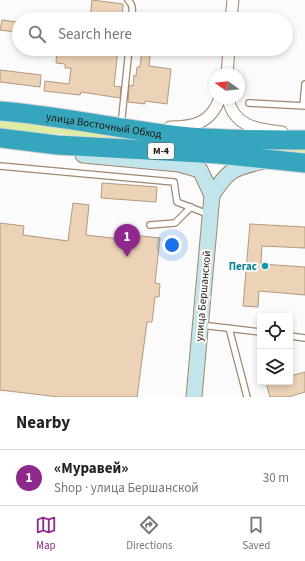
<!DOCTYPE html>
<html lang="en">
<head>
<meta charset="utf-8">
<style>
  :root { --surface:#fff; --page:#f2f2f2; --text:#222; --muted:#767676; --line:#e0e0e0; --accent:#8f288d }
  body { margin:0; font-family:"Source Sans 3",sans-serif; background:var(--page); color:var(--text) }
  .controls { position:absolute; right:12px; bottom:12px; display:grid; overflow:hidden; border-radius:4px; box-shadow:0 2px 6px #0003 }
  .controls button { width:36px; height:36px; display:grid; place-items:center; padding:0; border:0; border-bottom:1px solid var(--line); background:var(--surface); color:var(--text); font:20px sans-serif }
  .compass { position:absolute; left:209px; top:68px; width:36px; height:36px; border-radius:50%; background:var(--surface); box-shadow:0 2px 6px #0003; rotate:284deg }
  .you { position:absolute; left:172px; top:245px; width:14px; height:14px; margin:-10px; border:3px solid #fff; border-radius:50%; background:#1a73e8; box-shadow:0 0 0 6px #1a73e833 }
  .badge { display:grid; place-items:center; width:26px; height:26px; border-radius:50%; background:var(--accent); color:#fff; font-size:13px; font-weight:700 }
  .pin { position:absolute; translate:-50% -33px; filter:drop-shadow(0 1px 2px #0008) }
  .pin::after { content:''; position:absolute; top:21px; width:14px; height:12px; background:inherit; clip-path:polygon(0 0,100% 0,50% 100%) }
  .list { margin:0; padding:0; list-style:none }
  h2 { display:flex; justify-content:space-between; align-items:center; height:52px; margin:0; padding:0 16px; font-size:17px }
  h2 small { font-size:13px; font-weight:400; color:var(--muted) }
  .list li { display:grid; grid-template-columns:26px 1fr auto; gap:12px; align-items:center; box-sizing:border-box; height:56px; padding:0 16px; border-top:1px solid var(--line) }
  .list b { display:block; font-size:15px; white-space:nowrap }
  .list p { margin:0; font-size:13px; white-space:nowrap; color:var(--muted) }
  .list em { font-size:13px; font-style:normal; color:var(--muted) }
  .icon { flex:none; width:22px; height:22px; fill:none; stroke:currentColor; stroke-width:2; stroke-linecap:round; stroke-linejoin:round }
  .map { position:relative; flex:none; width:305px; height:397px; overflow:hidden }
  .search { position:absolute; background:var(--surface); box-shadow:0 2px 6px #0003; left:12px; right:12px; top:12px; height:44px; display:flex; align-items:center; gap:10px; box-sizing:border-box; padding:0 14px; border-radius:22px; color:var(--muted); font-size:15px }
  .sheet { height:108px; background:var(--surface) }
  nav { display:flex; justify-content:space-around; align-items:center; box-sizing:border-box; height:56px; border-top:1px solid var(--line); background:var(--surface); font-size:11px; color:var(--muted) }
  nav a { display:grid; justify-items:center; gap:2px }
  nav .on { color:var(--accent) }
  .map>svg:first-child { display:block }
  .green { fill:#ddeea2 }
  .building { fill:#ecd2b6; stroke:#b2997f }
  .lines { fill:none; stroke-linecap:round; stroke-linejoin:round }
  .lane-casing { stroke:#a0876d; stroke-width:8 }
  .street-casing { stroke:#a0876d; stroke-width:13 }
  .secondary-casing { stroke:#a0876d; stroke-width:17 }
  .highway-casing { stroke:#d7d6d4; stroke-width:21 }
  .lane { stroke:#fff; stroke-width:5.5 }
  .street { stroke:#fff; stroke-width:11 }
  .secondary { stroke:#c2e4eb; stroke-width:15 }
  .highway { stroke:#35a6bd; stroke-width:19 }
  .culture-dot { fill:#0f9aa8; stroke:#fbfbfb; stroke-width:1.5 }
  .labels { text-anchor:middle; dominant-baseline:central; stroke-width:4; stroke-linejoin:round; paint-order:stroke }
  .shield { fill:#fbfbfb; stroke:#635d56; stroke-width:1 }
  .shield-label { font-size:10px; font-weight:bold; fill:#22190f }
  .street-label { font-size:11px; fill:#22190f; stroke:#fbfbfb }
  .culture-label { font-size:11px; font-weight:bold; fill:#0d838f; stroke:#fbfbfb; text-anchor:end }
</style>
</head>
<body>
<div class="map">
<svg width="305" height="397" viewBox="0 0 305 397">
  <rect width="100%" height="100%" fill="#fbfbfb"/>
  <!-- green -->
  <path class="green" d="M0 117 305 147V153L183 145 0 129Z"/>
  <!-- building -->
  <path class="building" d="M92 0 123 4 122 19H90Z
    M2 20 17 22 15 32 0 30Z
    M57 49H118L114 86 121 87 120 98 81 92 80 95 44 91 45 81 69 84 71 68H65V64L56 63Z
    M142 49H151L149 66 171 69 167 104 145 101V104L128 102 129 88 130 85 133 86 134 75 136 76 137 67H140Z
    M0 70 41 75 40 87 0 82Z
    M102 183 157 187 156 202 101 198Z
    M73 203 89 205 86 235 121 239 122 234 160 238 155 283 160 284 159 297H155L152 322H147L137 397H59L0 390V223L24 226 23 235 68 241Z
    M250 224 305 227V248L262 246 261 264 305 267V295L259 291 258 307 243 306Z
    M305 372V392L288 397H270L266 383 271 382H290V376Z"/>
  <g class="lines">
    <defs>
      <path id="lane" d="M128 0C134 6 132 11 132 19
        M249 103 305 106
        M303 106 305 84
        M121 126 129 49
        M0 166 174 182 177 202 210 215
        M150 225 175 223 191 207
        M201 325 260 332
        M229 328 247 397
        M290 336 305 338"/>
      <path id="street" d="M231 19 233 0
        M227 74 229 49
        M228 98C233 127 258 129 282 132
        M170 127C194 127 211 123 220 98"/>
      <path id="secondary" d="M83 155 179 164 200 170 212 195 194 397
        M212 195C230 168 233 169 263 161"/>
      <g id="highway">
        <path id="s1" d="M0 111C64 116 126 131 190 137 228 140 267 140 305 140"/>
        <path d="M0 138 57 145 218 154 305 163"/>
      </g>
    </defs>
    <!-- lane casing -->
    <use href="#lane" class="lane-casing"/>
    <!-- street casing -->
    <use href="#street" class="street-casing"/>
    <!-- secondary casing -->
    <use href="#secondary" class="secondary-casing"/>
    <!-- highway casing -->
    <use href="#highway" class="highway-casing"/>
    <!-- lane -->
    <use href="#lane" class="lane"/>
    <!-- street -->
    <use href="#street" class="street"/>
    <!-- secondary -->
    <use href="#secondary" class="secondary"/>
    <!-- highway -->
    <use href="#highway" class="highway"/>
  </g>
  <!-- markers -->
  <circle class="culture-dot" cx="265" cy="266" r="4"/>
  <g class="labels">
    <!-- shield labels -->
    <rect class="shield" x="148" y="143" width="26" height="16" rx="3"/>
    <g class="shield-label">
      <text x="161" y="151">М-4</text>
    </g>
    <!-- street labels -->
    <g class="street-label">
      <text stroke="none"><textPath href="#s1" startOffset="105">улица Восточный Обход</textPath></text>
      <text transform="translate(203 296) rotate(-85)">улица Бершанской</text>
    </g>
    <!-- culture labels -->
    <g class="culture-label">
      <text x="257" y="266">Пегас</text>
    </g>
  </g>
</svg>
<div class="controls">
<button><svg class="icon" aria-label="locate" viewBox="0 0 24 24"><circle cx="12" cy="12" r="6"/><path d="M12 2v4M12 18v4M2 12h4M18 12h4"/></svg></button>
<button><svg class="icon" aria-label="layers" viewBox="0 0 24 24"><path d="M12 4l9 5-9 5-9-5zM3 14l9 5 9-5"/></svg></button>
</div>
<svg class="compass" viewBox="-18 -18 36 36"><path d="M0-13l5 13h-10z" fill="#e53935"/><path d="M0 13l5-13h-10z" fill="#767676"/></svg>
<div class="you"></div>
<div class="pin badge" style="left:127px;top:257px">1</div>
<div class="search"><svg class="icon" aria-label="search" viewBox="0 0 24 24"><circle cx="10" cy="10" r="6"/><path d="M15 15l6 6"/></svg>Search here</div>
</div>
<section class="sheet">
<h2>Nearby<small></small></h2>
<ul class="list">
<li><span class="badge">1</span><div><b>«Муравей»</b><p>Shop · улица Бершанской</p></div><em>30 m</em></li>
</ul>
</section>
<nav>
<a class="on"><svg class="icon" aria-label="map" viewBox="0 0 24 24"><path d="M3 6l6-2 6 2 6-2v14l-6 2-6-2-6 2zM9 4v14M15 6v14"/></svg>Map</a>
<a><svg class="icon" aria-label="directions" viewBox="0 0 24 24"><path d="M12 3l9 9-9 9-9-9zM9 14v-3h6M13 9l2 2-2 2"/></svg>Directions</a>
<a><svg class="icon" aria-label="saved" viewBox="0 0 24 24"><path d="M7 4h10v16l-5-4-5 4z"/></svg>Saved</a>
</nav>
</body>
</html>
